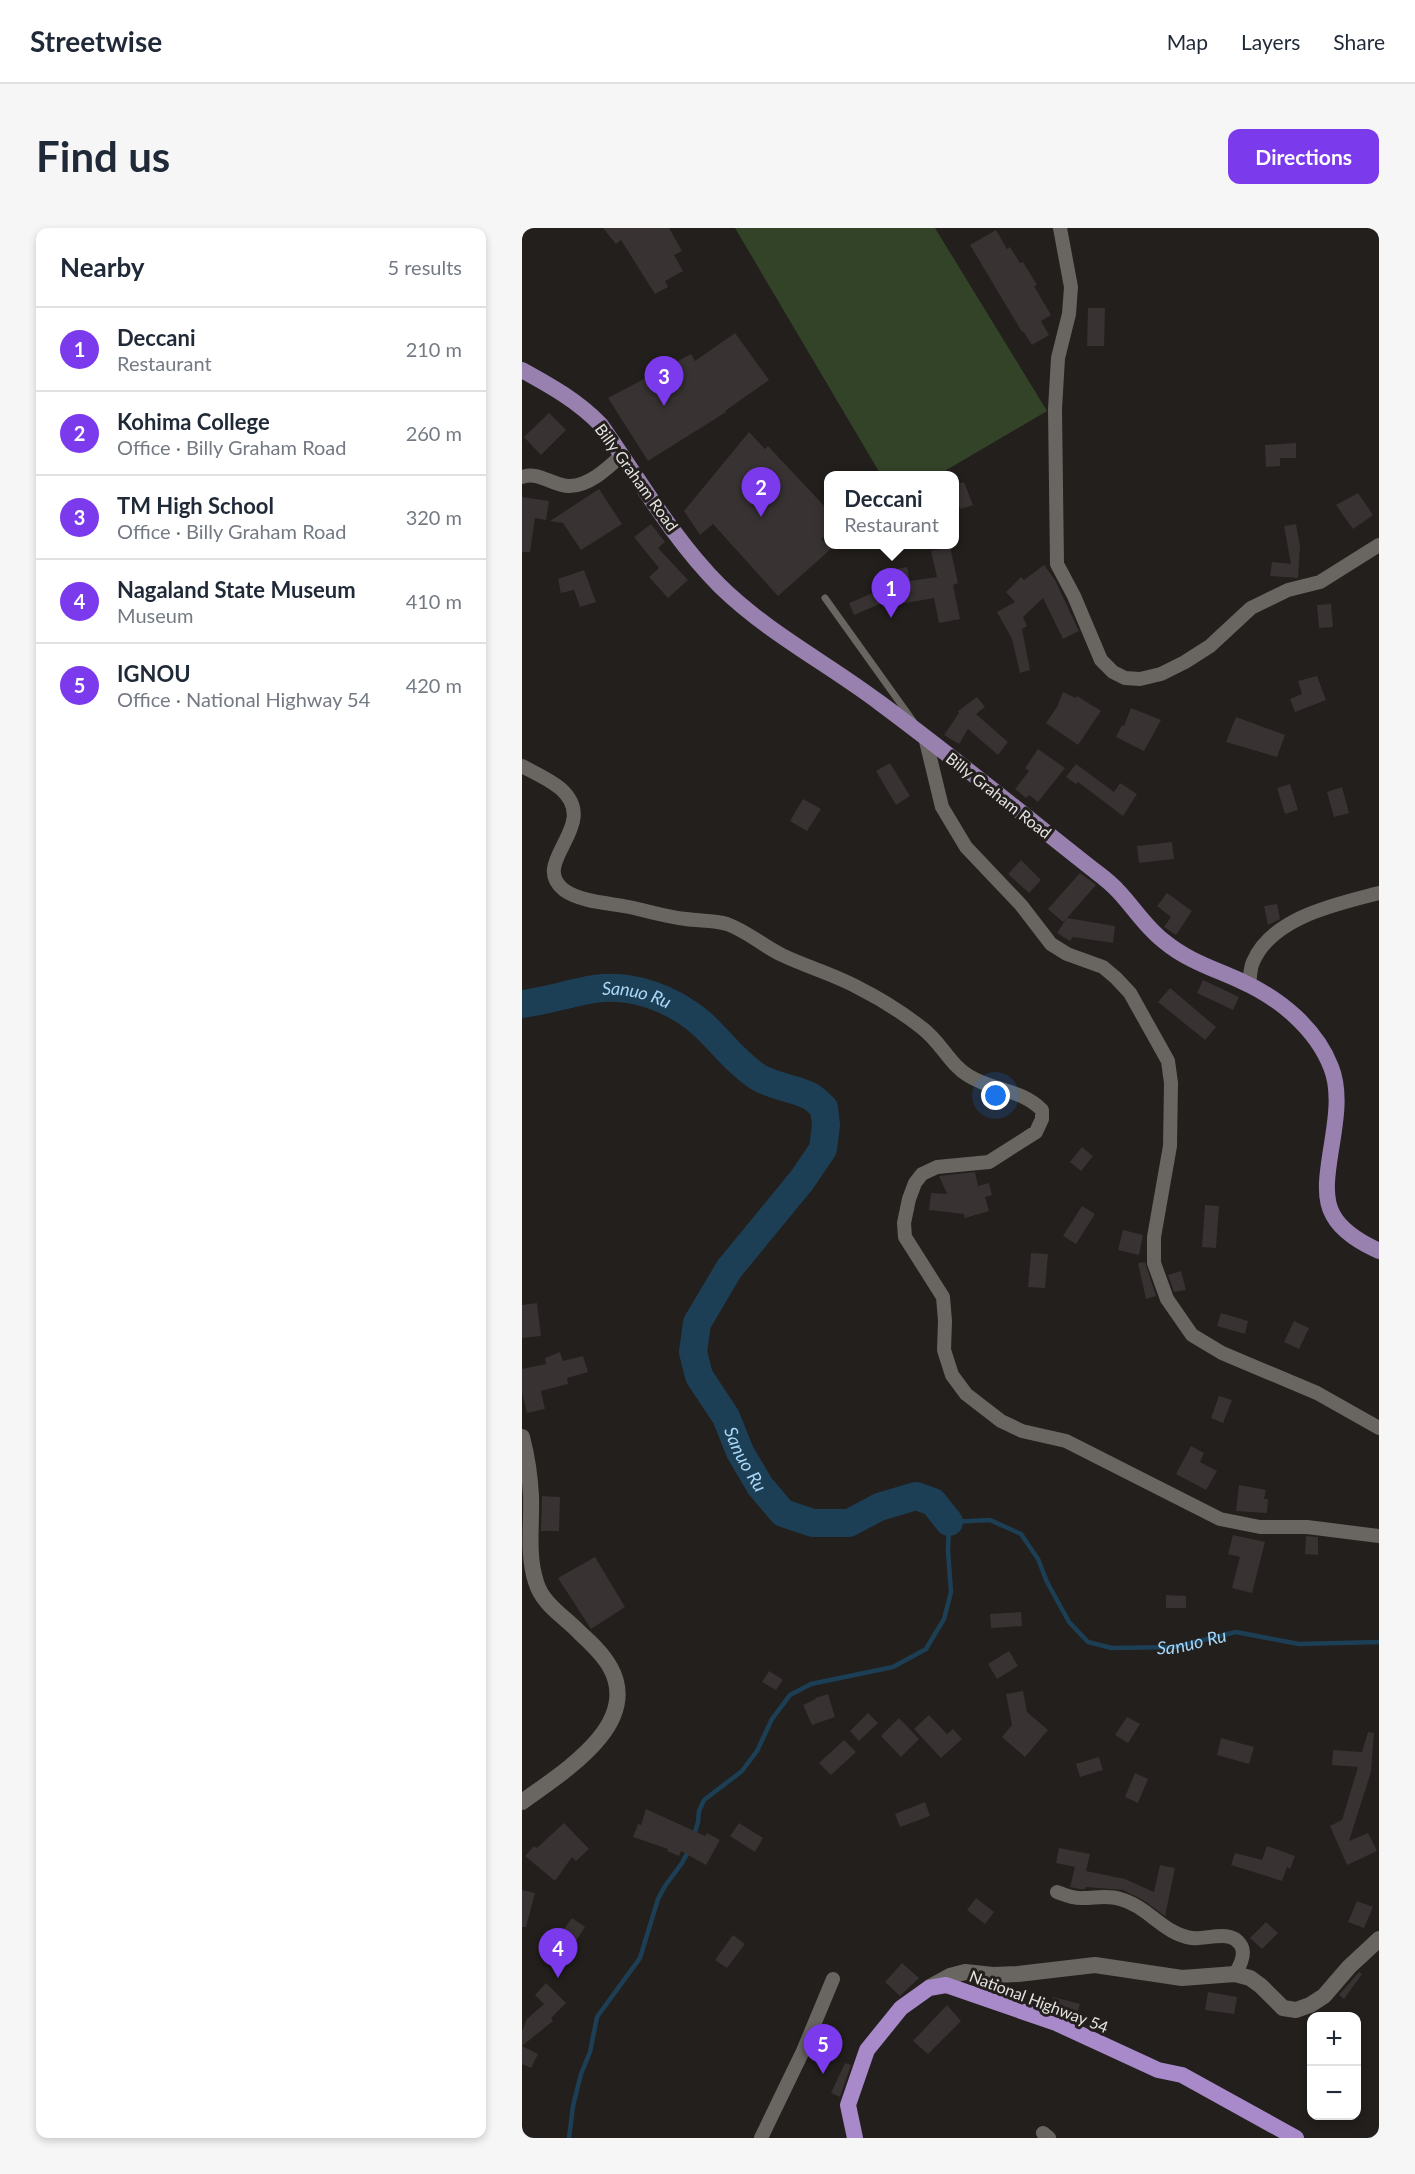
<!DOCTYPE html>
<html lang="en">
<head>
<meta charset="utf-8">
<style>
  :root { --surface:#fff; --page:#f6f6f7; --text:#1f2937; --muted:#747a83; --line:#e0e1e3; --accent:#7c3aed }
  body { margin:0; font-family:Lato,sans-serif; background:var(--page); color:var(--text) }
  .controls { position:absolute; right:18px; bottom:18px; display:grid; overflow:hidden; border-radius:12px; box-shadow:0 3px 9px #0003 }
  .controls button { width:54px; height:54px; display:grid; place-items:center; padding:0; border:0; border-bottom:2px solid var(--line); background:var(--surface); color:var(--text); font:30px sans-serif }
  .you { position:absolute; left:474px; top:868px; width:21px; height:21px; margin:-15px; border:4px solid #fff; border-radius:50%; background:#1a73e8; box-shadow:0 0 0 9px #1a73e833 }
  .badge { display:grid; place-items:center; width:39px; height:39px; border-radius:50%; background:var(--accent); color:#fff; font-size:20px; font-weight:700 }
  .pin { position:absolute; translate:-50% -50px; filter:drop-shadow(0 2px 3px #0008) }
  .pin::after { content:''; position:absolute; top:32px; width:21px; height:18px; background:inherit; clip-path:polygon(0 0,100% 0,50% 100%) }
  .popup { position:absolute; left:302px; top:243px; width:135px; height:78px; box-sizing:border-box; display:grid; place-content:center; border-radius:12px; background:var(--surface); filter:drop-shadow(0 2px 4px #0005); font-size:20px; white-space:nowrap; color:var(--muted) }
  .popup b { font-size:22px; color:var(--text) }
  .popup::after { content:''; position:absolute; left:50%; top:100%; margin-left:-12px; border:12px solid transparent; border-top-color:var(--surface) }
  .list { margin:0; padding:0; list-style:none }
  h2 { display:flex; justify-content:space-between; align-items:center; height:78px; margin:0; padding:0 24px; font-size:26px }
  h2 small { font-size:20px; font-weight:400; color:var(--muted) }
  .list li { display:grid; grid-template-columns:39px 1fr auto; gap:18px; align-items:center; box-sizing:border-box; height:84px; padding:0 24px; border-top:2px solid var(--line) }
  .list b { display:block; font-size:22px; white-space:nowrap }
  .list p { margin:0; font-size:20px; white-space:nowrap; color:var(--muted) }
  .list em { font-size:20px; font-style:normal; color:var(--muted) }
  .map { position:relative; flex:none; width:857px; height:1910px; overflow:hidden; border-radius:12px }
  header { display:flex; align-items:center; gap:36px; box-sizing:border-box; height:84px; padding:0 30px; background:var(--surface); border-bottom:2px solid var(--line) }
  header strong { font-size:28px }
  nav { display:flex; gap:33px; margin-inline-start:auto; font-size:21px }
  .intro { display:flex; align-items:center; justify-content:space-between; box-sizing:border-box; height:144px; padding:0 36px }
  h1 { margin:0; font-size:42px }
  .button { padding:15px 27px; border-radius:12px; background:var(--accent); color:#fff; font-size:21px; font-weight:700 }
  main { display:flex; gap:36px; padding:0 36px }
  aside { flex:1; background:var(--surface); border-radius:12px; box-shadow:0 3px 9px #0003 }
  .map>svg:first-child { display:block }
  .green { fill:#334328 }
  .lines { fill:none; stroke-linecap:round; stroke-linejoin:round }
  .stream { stroke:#1d3f55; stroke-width:4.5 }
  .river { stroke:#1d3f55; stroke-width:28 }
  .building { fill:#383232 }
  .service { stroke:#696661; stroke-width:7 }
  .minor { stroke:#696661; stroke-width:14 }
  .tertiary { stroke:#696661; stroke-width:16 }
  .primary { stroke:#9880af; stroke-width:16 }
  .trunk { stroke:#a889c9; stroke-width:16 }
  .labels { text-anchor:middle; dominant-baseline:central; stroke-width:6; stroke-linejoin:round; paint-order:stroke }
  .street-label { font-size:16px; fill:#e6e4e2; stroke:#221f1c }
  .water-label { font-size:18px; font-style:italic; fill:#a7d6f7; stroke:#221f1c }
</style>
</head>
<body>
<header>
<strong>Streetwise</strong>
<nav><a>Map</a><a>Layers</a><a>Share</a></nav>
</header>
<div class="intro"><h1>Find us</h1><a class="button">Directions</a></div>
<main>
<aside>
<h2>Nearby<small>5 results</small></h2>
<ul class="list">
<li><span class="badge">1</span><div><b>Deccani</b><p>Restaurant</p></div><em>210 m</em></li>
<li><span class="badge">2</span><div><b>Kohima College</b><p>Office · Billy Graham Road</p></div><em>260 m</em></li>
<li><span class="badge">3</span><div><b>TM High School</b><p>Office · Billy Graham Road</p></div><em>320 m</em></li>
<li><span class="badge">4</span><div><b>Nagaland State Museum</b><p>Museum</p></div><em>410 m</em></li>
<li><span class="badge">5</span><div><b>IGNOU</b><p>Office · National Highway 54</p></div><em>420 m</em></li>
</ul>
</aside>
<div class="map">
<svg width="857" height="1910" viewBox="0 0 857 1910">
  <rect width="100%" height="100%" fill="#221f1c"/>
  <!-- green -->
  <path class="green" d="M213 0H413L525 183 416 247H359Z"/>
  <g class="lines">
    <!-- stream -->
    <g class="stream">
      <path id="s1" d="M172 1608 176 1594 177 1583 182 1572 220 1543 235 1523 250 1491 268 1467 289 1456 371 1439 404 1421 422 1391 429 1364 426 1323 427 1294 468 1292 499 1306 516 1331 525 1354 547 1394 566 1414 590 1420 652 1419 714 1404 777 1416 857 1414"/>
      <path d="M47 1910 51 1878 59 1846 68 1824 75 1789 118 1730 136 1671 143 1658 160 1635 167 1622"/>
    </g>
    <!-- river -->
    <path class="river" id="s2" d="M0 776C25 773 48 765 72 761 110 755 151 771 179 795 198 812 213 834 236 849 252 859 273 860 288 868 293 871 298 876 302 880L304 897 301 921 280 952 207 1041 175 1095 171 1124 177 1148 204 1189 218 1224 238 1258 261 1285 291 1295H327L357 1279 394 1268 411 1274 427 1294"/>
  </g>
  <!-- building -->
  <path class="building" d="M81 0H147L160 23 152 27 161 43 143 53 146 59 133 66 99 12 94 16Z
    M474 2 485 21 488 19 498 35 501 34 515 57 512 58 529 87 519 93 527 107 510 117 501 103 500 104 448 17Z
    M566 80H583L582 118H565Z
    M213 105 247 152 203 183 204 184 126 233 86 170 169 126 173 133Z
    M27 185 44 202 19 227 2 209Z
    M227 204 243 221 246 218 306 282V305L299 311 309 321 256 368 191 296 178 307 162 283Z
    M774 215V230H758V238L744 239 743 217Z
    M442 254 451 277 439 281 437 278 432 280V257Z
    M77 261 100 296 59 322 41 295 28 293Z
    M836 265 851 287 831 301 814 277Z
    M0 269 27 273 24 292 13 290 8 324H0Z
    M129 296 143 314 136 320 166 352 146 370 127 349 137 340 112 309Z
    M774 296 778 318 776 350 748 348 750 334 769 336 762 298Z
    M428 319 436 355 431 357 438 391 417 395 412 370 361 379 360 375 332 387 327 375 356 363 355 358 371 354 369 342 385 339 388 353 415 349 409 323Z
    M522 337 533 352 557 403 541 411 521 370 501 389 505 398 500 401 508 442 498 445 490 411 475 384 493 374 484 364 499 349 502 352Z
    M62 342 74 374 58 379 52 362 39 365 36 351Z
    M809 376 811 399 797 400 795 377Z
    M795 448 804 472 773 484 768 471 780 466 776 453Z
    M541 464 554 470 555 468 579 483 556 517 524 495 535 479Z
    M455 469 463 479 454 486 486 514 476 527 446 501 437 516 422 507 437 485 436 483Z
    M609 480 639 492 622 523 594 509 600 497 602 498Z
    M714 489 763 507 755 529 704 514Z
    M516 521 543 540 516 574 507 567 504 570 493 561 507 543 503 540Z
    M368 535 388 568 374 577 354 543Z
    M554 536 592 564 598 555 615 566 601 588 556 554 554 556 544 549Z
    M768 556 776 582 763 586 755 560Z
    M820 559 827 585 812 589 805 564Z
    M281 571 299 581 285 603 268 593Z
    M650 614 652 631 617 635 615 618Z
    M499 632 519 652 507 665 486 646Z
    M558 645 574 657 545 690 593 698 591 715 551 709 548 713 535 705 544 691 541 694 526 681Z
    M645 665 670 683 654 707 642 699 649 689 635 678Z
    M755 676 758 691 746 697 742 678Z
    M681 752 717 769 711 782 675 765Z
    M648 760 694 799 683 812 636 774Z
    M560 919 571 928 559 943 548 934Z
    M453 944 456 958 467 955 470 967 463 969 467 983 443 990 442 986 407 982 409 965 425 966 417 948Z
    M683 977 697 978 694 1020 680 1019Z
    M560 978 573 986 554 1016 541 1008Z
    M601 1002 621 1007 617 1027 596 1022Z
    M509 1025 526 1026 523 1060 506 1059Z
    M623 1034 634 1068 624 1071 616 1035Z
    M659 1043 664 1062 652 1064 646 1047Z
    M15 1075 19 1108 0 1110V1077Z
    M699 1085 726 1093 723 1106 695 1098Z
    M772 1093 787 1100 777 1121 762 1114Z
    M38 1124 41 1133 61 1128 66 1144 45 1150 46 1156 19 1163 23 1181 5 1185 0 1164V1141L24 1136 23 1130Z
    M697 1168 710 1172 701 1195 689 1190Z
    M669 1218 682 1225 678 1234 695 1243 684 1262 654 1246Z
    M717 1257 744 1262 742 1271H746L745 1285 714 1283Z
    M20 1268 38 1269 37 1303H19Z
    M711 1307 743 1314 730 1365 710 1360 718 1329 706 1326Z
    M784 1308 796 1309V1327L783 1326Z
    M73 1329 103 1379 69 1401 36 1350Z
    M644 1367 664 1368V1380H644Z
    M499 1384 500 1398 469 1400 468 1386Z
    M487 1423 496 1438 475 1451 466 1436Z
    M247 1443 261 1452 254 1462 240 1454Z
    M501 1463 505 1484 526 1502 503 1529 480 1509 490 1497 484 1466Z
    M306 1466 313 1489 290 1497 281 1477 294 1471 293 1470Z
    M346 1485 356 1495 337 1513 328 1503Z
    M407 1487 425 1506 431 1501 440 1511 419 1530 392 1501Z
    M605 1489 618 1496 606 1515 593 1507Z
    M377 1490 397 1511 379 1529 359 1508Z
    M846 1504 852 1505 849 1544 827 1613 846 1605 855 1623 825 1637 808 1598 820 1592 836 1539 810 1537 811 1522 840 1524Z
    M699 1510 732 1519 727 1536 695 1527Z
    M322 1512 334 1524 309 1547 297 1535Z
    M577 1529 581 1542 558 1549 554 1536Z
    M613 1545 626 1551 616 1575 603 1569Z
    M403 1574 408 1588 378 1599 373 1586Z
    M124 1581 183 1608 185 1605 198 1612 184 1637 159 1623 157 1628 145 1623 146 1621 111 1609 116 1596 119 1597Z
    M42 1595 67 1621 54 1633 50 1629 33 1653 3 1628 12 1618 15 1620Z
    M217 1595 241 1610 233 1624 208 1608Z
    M745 1618 773 1628 768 1641 765 1639 760 1653 709 1637 713 1625 740 1632Z
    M537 1620 568 1626 564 1643 603 1651 632 1664 638 1637 653 1640 643 1688 621 1672 601 1662 564 1659 563 1661H558L548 1659 553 1639 534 1635Z
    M0 1662 13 1665 4 1699H0Z
    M454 1670 472 1684 463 1696 445 1682Z
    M835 1673 851 1679 842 1700 826 1694Z
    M50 1690 63 1699 50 1719 36 1710Z
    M744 1694 756 1705 740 1721 728 1710Z
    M211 1707 223 1716 205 1740 193 1732Z
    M380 1735 397 1750 378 1768 363 1754Z
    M837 1744 840 1746 822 1771 817 1767Z
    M24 1755 44 1775 29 1790 31 1793 0 1818 16 1826 9 1840 0 1836V1803L5 1791 22 1776 13 1767Z
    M686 1764 715 1769 712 1786 683 1782Z
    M531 1769 558 1776 553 1792 528 1782Z
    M425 1777 439 1793 406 1826 391 1813Z
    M323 1835 329 1837 318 1869 309 1865Z"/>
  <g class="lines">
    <!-- service -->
    <path class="service" d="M303 370 391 493"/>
    <!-- minor -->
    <path class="minor" d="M538 0 549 59 547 86 536 130 533 181 535 336 552 368 579 432 591 444 603 450 618 451 639 446 663 434 688 418 729 380 766 362 798 354 857 317
      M0 249C17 243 29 257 46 258 66 259 86 240 99 228
      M403 509 420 579 444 619 499 677 529 716 545 726 581 739 594 750 608 765 646 833 649 855 648 918 632 1009V1035L645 1071 670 1107 700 1125 795 1165 857 1200
      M0 538C13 545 29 552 39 561 80 598 6 634 42 662 59 674 87 675 107 679 126 683 145 689 164 691 178 693 192 692 205 696 225 703 241 718 260 727 285 739 311 746 335 759 357 770 381 785 400 800 419 814 427 836 447 848 471 863 500 861 520 882V891L514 904 467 934 415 939 400 946 393 955 387 971 382 995 383 1009 421 1069 423 1093 422 1122 430 1147 444 1166 479 1193 500 1203 544 1213 698 1291 738 1299H785L857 1308
      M727 757C728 750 728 740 731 734 750 689 815 676 857 665
      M535 1664C543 1667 552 1671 561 1670 574 1670 586 1667 598 1671 626 1678 641 1706 670 1710 684 1712 708 1701 718 1716 725 1725 718 1738 713 1746
      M521 1905 527 1910
      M239 1910 281 1823 311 1751"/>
    <!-- tertiary -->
    <path class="tertiary" d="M0 1209C5 1228 8 1248 9 1268 10 1296 5 1327 14 1354 20 1376 43 1389 58 1405 69 1415 81 1426 88 1439 121 1497 38 1546 0 1574
      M408 1759 428 1748 443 1744 471 1747 496 1746 573 1737 660 1750 713 1746 728 1750 739 1758 761 1780 774 1782 788 1777 802 1768 827 1739 857 1711"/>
    <!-- primary -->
    <path class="primary" d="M0 142C29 158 56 173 79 197 117 251 151 311 198 358 246 405 305 435 358 475 431 529 502 587 573 643 581 649 590 656 597 664 613 681 624 700 643 714 666 733 693 741 719 753 757 770 794 800 809 839 828 886 791 953 811 987 820 1004 840 1015 857 1023"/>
    <!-- trunk -->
    <path class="trunk" d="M333 1910 326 1877 345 1822 379 1780 407 1760 424 1757 534 1795 636 1842 660 1847 774 1910"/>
  </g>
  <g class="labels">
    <!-- street labels -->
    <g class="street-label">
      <text transform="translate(115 249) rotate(54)">Billy Graham Road</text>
      <text transform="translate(477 567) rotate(38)">Billy Graham Road</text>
      <text transform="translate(517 1773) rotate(21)">National Highway 54</text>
    </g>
    <!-- water labels -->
    <g class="water-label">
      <text stroke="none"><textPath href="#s2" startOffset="117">Sanuo Ru</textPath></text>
      <text stroke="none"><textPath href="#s2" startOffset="748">Sanuo Ru</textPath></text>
      <text stroke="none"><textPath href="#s1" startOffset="762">Sanuo Ru</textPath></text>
    </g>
  </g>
</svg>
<div class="controls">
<button>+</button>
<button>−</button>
</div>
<div class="you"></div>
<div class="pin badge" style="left:369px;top:390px">1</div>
<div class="popup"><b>Deccani</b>Restaurant</div>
<div class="pin badge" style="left:239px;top:289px">2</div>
<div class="pin badge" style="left:142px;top:178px">3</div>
<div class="pin badge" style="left:36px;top:1750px">4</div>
<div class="pin badge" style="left:301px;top:1846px">5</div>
</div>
</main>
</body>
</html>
